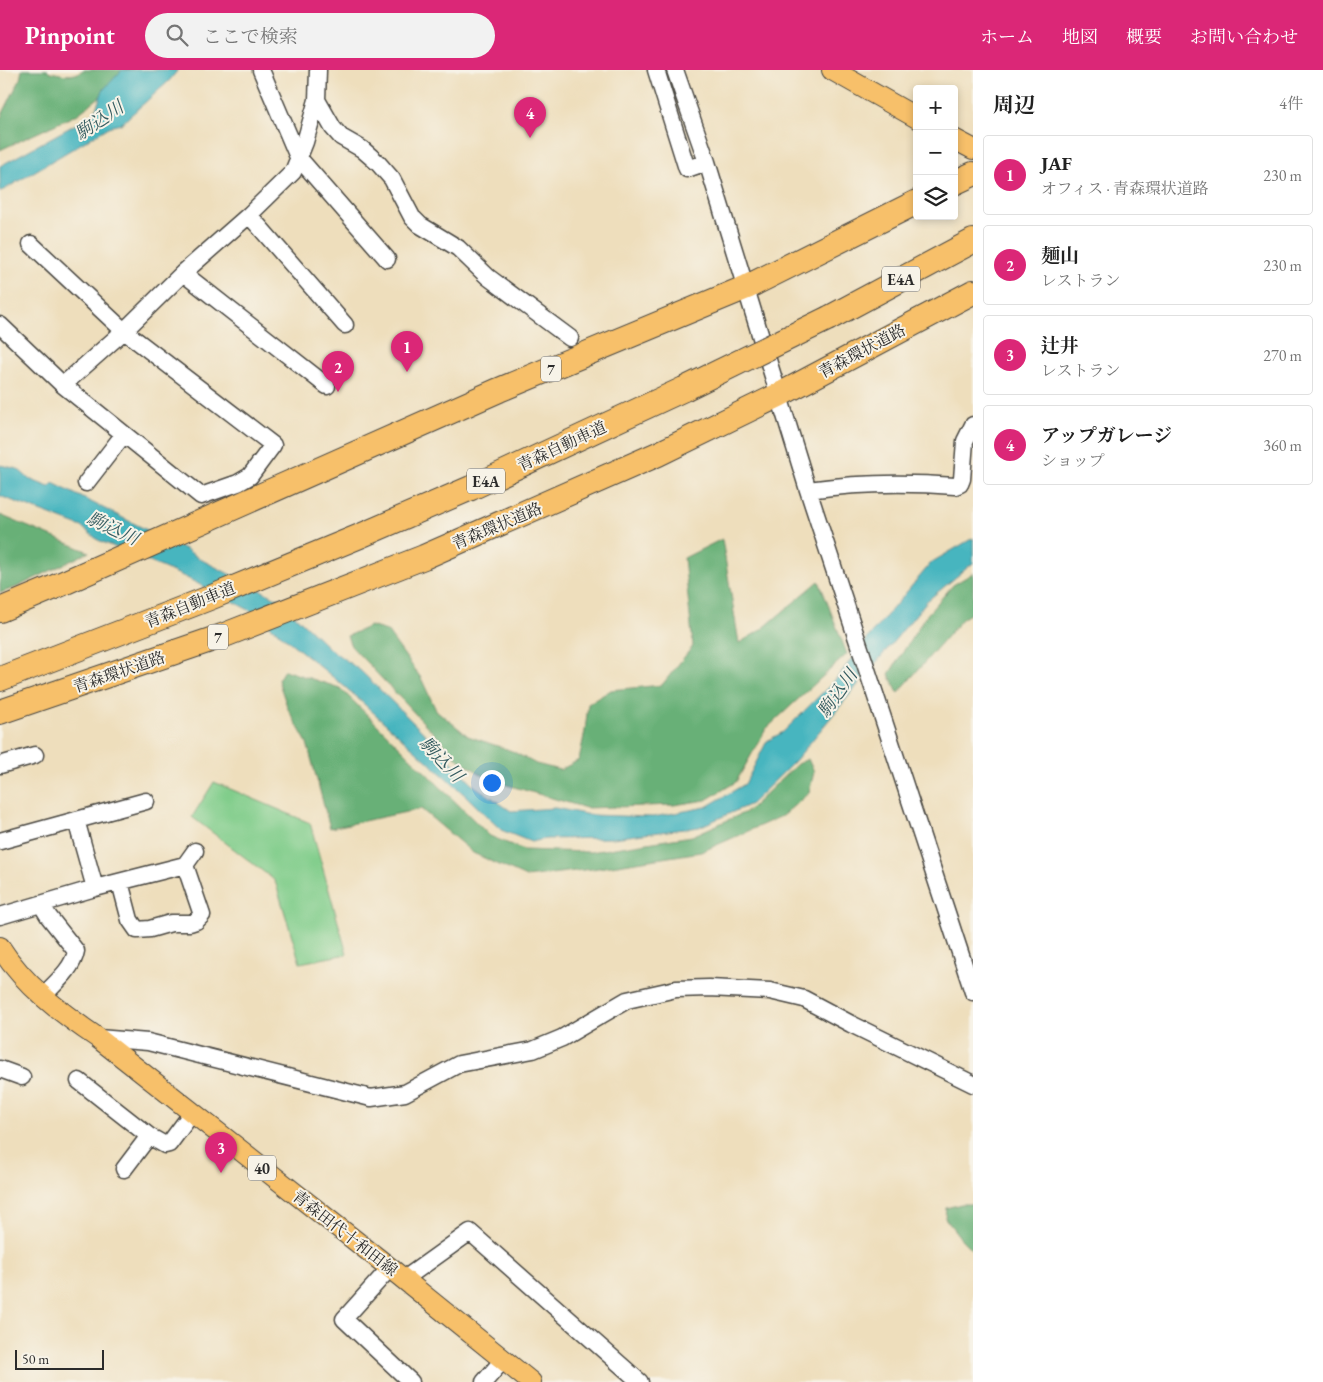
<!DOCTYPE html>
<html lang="ja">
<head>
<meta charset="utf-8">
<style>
  :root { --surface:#fff; --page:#f2f2f2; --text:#222; --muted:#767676; --line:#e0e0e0; --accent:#db2777 }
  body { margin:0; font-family:"EB Garamond","Noto Serif JP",serif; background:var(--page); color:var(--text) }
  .controls { position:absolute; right:15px; top:15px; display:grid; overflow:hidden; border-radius:5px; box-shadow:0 2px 8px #0003 }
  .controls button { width:45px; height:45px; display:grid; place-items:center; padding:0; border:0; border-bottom:1px solid var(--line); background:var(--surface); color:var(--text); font:25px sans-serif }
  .scale { position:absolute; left:15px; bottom:12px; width:89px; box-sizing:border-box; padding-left:5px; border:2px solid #2b2b2b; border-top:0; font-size:14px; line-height:18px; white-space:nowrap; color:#2b2b2b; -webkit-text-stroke:4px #f7f3e8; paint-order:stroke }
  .you { position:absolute; left:491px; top:712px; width:18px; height:18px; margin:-12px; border:4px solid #fff; border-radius:50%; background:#1a73e8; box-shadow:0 0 0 8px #1a73e833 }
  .badge { display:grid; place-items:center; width:32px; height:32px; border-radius:50%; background:var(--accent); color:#fff; font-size:16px; font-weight:700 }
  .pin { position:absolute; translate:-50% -41px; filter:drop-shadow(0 1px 2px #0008) }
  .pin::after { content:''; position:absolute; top:26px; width:18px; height:15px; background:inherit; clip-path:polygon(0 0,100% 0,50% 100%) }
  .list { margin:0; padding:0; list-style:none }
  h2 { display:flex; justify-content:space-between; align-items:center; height:65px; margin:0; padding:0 20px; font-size:21px }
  h2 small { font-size:16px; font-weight:400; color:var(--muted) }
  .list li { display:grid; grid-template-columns:32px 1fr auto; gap:15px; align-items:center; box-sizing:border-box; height:80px; margin:0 10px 10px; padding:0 10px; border:1px solid var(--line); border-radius:5px }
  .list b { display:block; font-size:19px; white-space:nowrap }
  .list p { margin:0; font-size:16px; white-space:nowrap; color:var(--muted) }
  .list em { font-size:16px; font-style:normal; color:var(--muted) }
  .icon { flex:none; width:28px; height:28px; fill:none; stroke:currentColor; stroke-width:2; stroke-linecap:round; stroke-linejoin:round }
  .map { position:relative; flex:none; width:973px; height:1312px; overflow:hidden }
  header { display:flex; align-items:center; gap:30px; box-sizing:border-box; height:70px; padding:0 25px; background:var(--accent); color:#fff }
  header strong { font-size:24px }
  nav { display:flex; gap:28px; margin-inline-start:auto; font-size:18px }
  .search { width:350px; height:45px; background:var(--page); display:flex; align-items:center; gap:12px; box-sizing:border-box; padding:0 18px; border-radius:28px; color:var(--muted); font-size:19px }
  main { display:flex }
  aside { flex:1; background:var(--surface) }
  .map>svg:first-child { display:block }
  .green { fill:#81cd8b; stroke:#567c5b }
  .forest { fill:#68b077; stroke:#4a6e51 }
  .water { fill:#46b5bf; stroke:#387075 }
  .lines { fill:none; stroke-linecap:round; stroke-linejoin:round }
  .minor-casing { stroke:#484641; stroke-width:19 }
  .major-casing { stroke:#484641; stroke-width:22 }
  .highway-casing { stroke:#484641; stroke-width:26 }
  .minor { stroke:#fff; stroke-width:16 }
  .major { stroke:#f7c06b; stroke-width:20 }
  .highway { stroke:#f7c06b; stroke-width:24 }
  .highway-bridge-casing { stroke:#484641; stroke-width:26; stroke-linecap:butt }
  .highway-bridge { stroke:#f7c06b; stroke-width:24 }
  .labels { text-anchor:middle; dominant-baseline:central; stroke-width:4; stroke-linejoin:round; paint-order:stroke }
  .shield { fill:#f7f3e8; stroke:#686764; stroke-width:1 }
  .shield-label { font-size:15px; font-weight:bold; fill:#2b2b2b }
  .street-label { font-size:16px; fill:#2b2b2b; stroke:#f7f3e8 }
  .water-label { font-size:18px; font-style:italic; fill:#345b5f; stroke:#f7f3e8 }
</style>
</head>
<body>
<header>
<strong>Pinpoint</strong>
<div class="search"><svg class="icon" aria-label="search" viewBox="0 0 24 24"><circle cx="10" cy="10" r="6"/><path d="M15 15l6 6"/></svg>ここで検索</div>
<nav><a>ホーム</a><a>地図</a><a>概要</a><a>お問い合わせ</a></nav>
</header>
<main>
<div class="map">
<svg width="973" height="1312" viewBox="0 0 973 1312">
  <rect width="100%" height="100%" fill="#f7f3e8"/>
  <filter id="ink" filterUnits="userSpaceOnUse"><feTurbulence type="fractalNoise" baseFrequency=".02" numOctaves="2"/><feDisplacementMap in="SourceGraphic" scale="10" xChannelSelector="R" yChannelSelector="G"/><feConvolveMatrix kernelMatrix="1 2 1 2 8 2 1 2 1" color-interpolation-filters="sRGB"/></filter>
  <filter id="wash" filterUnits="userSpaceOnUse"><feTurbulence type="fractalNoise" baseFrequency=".0096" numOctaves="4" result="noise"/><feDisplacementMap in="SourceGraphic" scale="20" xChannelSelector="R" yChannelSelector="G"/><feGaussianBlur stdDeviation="1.12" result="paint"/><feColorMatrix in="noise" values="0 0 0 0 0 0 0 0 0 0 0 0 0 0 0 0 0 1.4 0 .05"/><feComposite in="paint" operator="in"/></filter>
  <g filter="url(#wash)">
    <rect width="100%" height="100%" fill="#eedebc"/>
    <!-- green -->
    <path class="green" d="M214 712 310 753 347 884 300 893 276 814 273 809 192 747Z"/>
    <!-- forest -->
    <path class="forest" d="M22 0H48L50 2C61 4 74 8 83 0H134L78 44 0 80V49L20 9Z
      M0 445 89 482 17 517 0 523Z
      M722 469 739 573 761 560 819 511 847 584 766 659 736 712 706 730 674 735 586 738 490 710 458 689 351 576 347 566 370 556 387 561 421 608 436 640 468 666 512 681 536 694 560 700 579 690 585 661 588 634 611 620 662 615 693 576 684 488Z
      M973 503V542L962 549 898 623 889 604 925 547 953 515Z
      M284 600 340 618 490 766 524 780 590 782 692 766 748 741 797 694 808 689 814 702 809 723 782 746 701 782 592 799 526 807 473 783 421 739 330 758 307 673 288 639 278 610Z
      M961 1134H973V1181L962 1170 945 1148 946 1138Z"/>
    <!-- water -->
    <path class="water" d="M122 0H178L169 11 121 54 109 57 0 122V96L94 44 103 20Z
      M0 395 18 399 29 409 49 417 53 413 187 480 198 488 278 529 330 579 361 601 440 679 473 715 511 741 555 738 590 745 653 747 706 737 745 714 767 671 783 662 836 609 871 564 932 492 973 468V493L927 531 795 691 751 734 699 757 613 768 546 769 531 772 501 760 466 726 345 617 253 542 185 507 98 470 82 457 0 426Z"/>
  </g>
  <g filter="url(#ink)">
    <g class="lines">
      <defs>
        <path id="minor" d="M261 0 298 87 387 189
          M656 0 687 99 707 92
          M675 0 707 92 808 420 973 922
          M317 30 333 58 341 67 362 79 378 93 392 109 412 147 420 155 458 178 488 207 570 268
          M249 145 345 255
          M31 174 124 261 273 375 250 406 238 413 201 426 63 315 124 261 183 203 249 145 293 102 305 72 317 30 318 0
          M183 203 327 316
          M0 255 63 315
          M86 413 124 364
          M808 420C856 413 906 412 955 416L960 414 962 409 965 371 973 355
          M0 695 35 685
          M76 750 95 818
          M0 771 146 731
          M120 812 130 850 137 860 150 859 171 853H190L196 851 202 845 185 795
          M41 834 49 847 76 881C73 899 55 913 43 926
          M0 846 95 818 185 795 195 781
          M98 968 148 972 371 1028 405 1023 459 994 533 980 562 968 627 930 676 919 709 918 770 921 804 929 851 954 973 1014
          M0 999 22 1007
          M79 1011 149 1066 165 1075 169 1074 192 1043
          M124 1099 149 1066
          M390 1198 344 1249 411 1312
          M405 1210 410 1205 470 1162 640 1312
          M484 1312 503 1290"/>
        <path id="major" d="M832 0 917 48
          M954 69 973 79
          M0 877C24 915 61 943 98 968L390 1198 531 1312"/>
        <path id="highway" d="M954 113 973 104
          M829 248 973 171
          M0 540 50 519 499 320 747 217 917 132
          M0 609 212 527 360 466 471 418 684 319
          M0 642 222 566 424 487 658 384 779 325 973 222"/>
      </defs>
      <!-- minor casing -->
      <use href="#minor" class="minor-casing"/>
      <!-- major casing -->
      <use href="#major" class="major-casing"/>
      <!-- highway casing -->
      <use href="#highway" class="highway-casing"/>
      <!-- minor -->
      <use href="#minor" class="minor"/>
      <!-- major -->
      <use href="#major" class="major"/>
      <!-- highway -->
      <use href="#highway" class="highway"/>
      <defs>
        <path id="highway-bridge" d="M684 319 829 248"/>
      </defs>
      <!-- highway-bridge casing -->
      <use href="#highway-bridge" class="highway-bridge-casing"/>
      <!-- highway-bridge -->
      <use href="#highway-bridge" class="highway-bridge"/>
    </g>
  </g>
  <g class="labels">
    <!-- shield labels -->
    <g class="shield">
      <rect x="882" y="196.5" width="38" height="25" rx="4"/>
      <rect x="541" y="286.5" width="20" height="25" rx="4"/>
      <rect x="467" y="398.5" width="38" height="25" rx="4"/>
      <rect x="208" y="554.5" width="20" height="25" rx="4"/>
      <rect x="248" y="1085.5" width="28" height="25" rx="4"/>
    </g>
    <g class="shield-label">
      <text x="901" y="209">E4A</text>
      <text x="551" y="299">7</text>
      <text x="486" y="411">E4A</text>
      <text x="218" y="567">7</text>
      <text x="262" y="1098">40</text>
    </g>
    <!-- street labels -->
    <g class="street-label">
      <text transform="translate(862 281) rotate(-28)">青森環状道路</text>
      <text transform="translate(562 376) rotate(-25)">青森自動車道</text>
      <text transform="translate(497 456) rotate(-23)">青森環状道路</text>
      <text transform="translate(190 535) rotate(-22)">青森自動車道</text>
      <text transform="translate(119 602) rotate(-19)">青森環状道路</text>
      <text transform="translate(345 1163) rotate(38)">青森田代十和田線</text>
    </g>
    <!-- water labels -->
    <g class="water-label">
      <text transform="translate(99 50) rotate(-34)">駒込川</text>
      <text transform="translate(113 458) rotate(25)">駒込川</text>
      <text transform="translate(837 623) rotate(-55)">駒込川</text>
      <text transform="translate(442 689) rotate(47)">駒込川</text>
    </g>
  </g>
</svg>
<div class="controls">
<button>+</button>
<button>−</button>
<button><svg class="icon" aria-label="layers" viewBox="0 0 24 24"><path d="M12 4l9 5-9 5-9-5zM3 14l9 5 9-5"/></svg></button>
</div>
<div class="scale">50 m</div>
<div class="you"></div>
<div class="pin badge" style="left:407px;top:302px">1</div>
<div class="pin badge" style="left:338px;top:322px">2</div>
<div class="pin badge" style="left:221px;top:1103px">3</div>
<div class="pin badge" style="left:530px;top:68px">4</div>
</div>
<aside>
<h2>周辺<small>4件</small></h2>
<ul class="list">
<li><span class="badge">1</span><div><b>JAF</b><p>オフィス · 青森環状道路</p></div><em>230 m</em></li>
<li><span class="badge">2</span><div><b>麺山</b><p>レストラン</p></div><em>230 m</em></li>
<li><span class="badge">3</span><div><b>辻井</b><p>レストラン</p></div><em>270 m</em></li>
<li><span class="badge">4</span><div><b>アップガレージ</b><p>ショップ</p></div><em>360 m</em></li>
</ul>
</aside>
</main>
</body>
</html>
